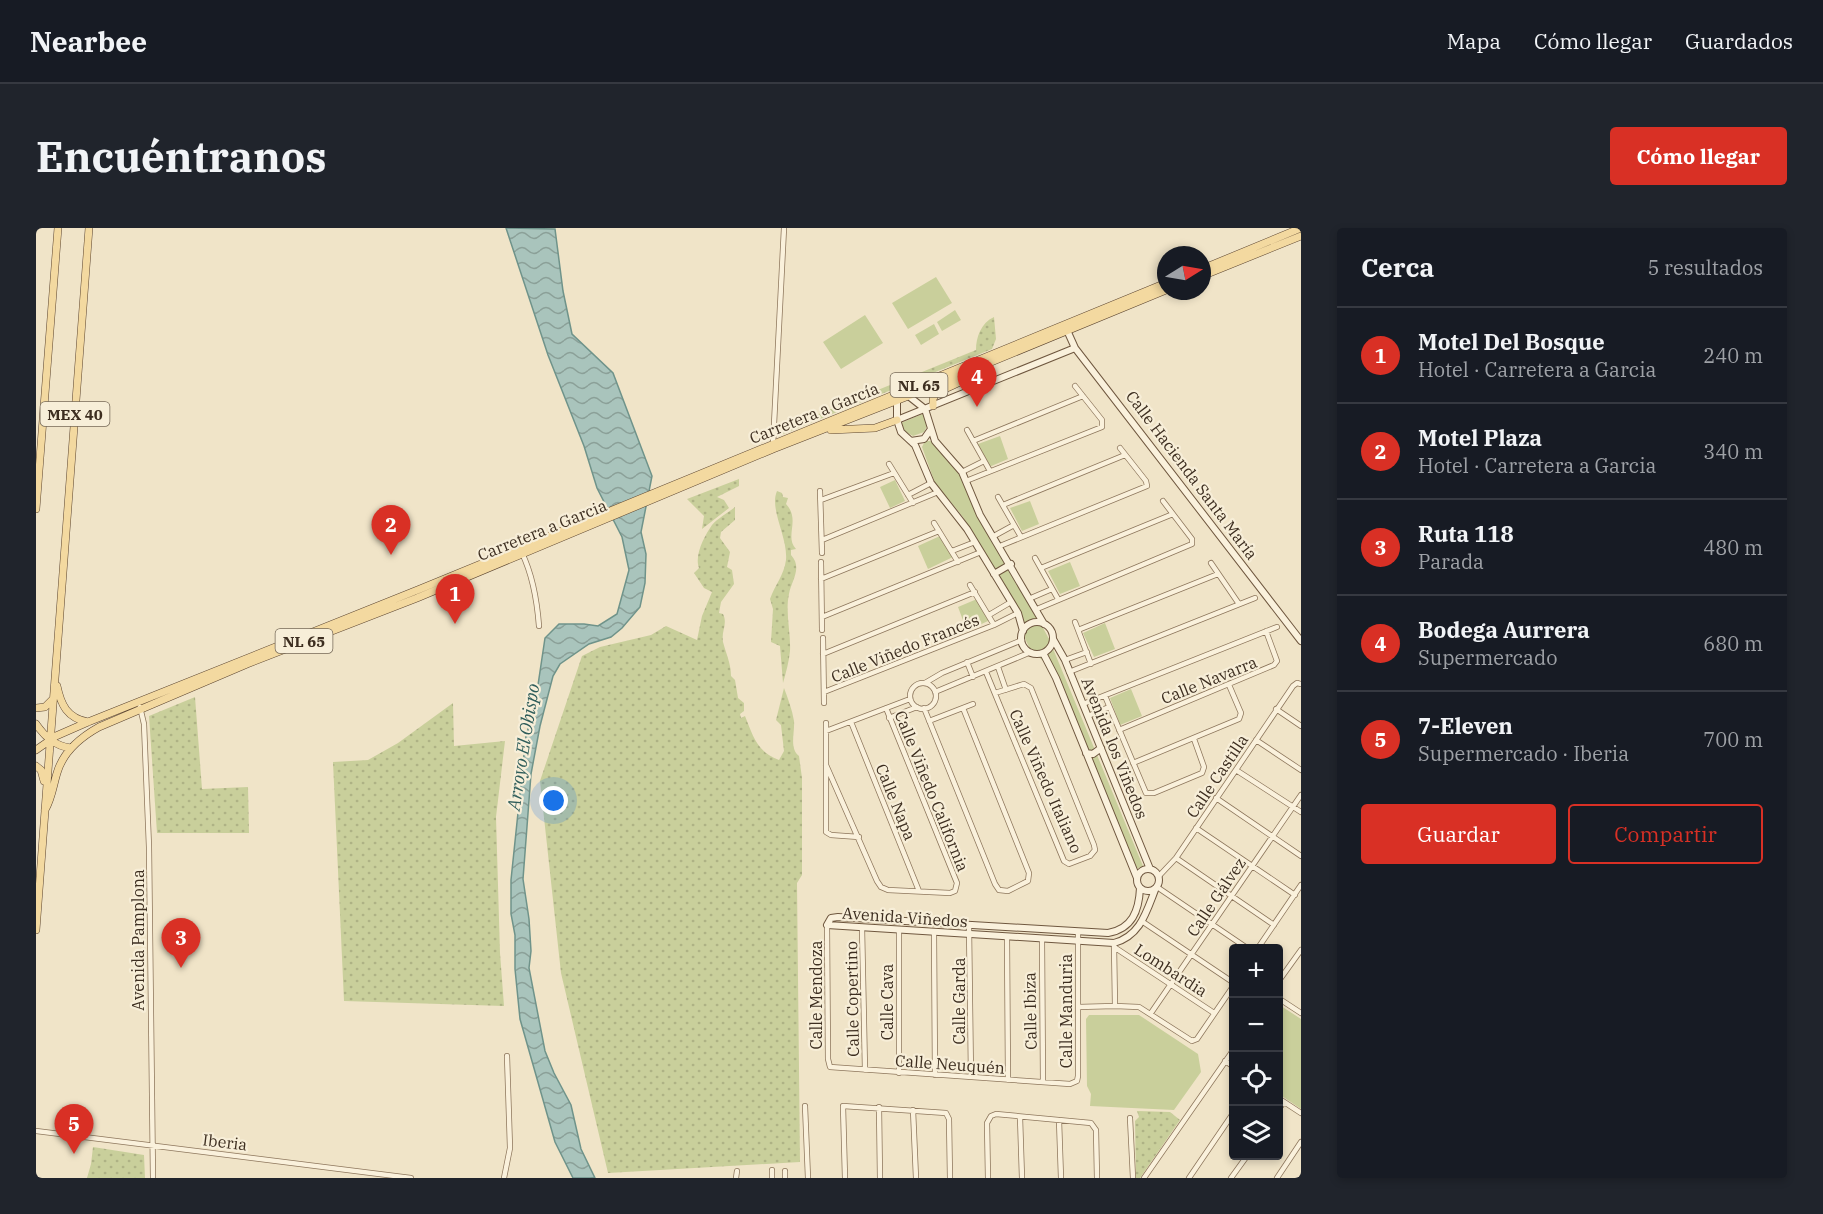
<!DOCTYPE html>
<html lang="es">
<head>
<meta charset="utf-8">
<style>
  :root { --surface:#171b24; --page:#20242c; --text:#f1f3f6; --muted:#9ea1a6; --line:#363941; --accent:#d93025 }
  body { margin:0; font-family:"IBM Plex Serif",serif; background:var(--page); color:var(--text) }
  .controls { position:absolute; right:18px; bottom:18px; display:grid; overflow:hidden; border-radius:6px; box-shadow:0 3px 9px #0003 }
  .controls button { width:54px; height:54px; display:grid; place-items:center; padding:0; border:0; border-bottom:2px solid var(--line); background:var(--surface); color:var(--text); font:30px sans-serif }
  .compass { position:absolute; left:1121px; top:18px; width:54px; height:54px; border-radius:50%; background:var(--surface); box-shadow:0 3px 9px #0003; rotate:79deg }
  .you { position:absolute; left:518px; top:573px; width:21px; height:21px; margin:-15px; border:4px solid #fff; border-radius:50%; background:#1a73e8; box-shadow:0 0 0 9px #1a73e833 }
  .badge { display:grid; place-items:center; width:39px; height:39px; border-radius:50%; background:var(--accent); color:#fff; font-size:20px; font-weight:700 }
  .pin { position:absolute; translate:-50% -50px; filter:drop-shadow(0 2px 3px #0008) }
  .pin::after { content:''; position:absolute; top:32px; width:21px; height:18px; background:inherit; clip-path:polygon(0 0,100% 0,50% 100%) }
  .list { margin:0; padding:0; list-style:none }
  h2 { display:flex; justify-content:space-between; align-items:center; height:78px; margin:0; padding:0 24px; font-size:26px }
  h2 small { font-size:20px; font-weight:400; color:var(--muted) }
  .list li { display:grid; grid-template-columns:39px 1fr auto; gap:18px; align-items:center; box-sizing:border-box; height:96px; padding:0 24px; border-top:2px solid var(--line) }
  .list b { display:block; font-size:22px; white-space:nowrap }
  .list p { margin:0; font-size:20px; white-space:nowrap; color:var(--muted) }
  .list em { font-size:20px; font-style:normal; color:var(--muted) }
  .actions { display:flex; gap:12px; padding:18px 24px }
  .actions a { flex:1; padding:14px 0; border:2px solid var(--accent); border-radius:6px; text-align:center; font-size:21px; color:var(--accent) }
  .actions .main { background:var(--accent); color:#fff }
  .icon { flex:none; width:33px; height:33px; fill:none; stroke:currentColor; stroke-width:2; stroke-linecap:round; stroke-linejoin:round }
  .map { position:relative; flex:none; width:1265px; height:950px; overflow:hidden; border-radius:6px }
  header { display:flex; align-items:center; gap:36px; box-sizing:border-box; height:84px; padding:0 30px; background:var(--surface); border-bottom:2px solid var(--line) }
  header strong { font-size:28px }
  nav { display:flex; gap:33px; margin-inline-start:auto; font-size:21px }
  .intro { display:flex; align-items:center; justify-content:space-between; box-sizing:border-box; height:144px; padding:0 36px }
  h1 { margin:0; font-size:42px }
  .button { padding:15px 27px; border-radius:6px; background:var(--accent); color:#fff; font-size:21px; font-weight:700 }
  main { display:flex; gap:36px; padding:0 36px }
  aside { flex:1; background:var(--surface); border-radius:6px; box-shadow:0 3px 9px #0003 }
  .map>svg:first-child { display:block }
  .grass { fill:url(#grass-dots) }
  .green { fill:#c9cf9b }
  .water { fill:url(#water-waves); stroke:#6f938a; stroke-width:1.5 }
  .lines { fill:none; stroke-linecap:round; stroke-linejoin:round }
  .street-casing { stroke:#8d765c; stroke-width:6 }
  .secondary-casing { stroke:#6f573f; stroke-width:8 }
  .primary-casing { stroke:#5b4430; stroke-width:8 }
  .street { stroke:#faf1dc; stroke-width:4.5 }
  .secondary { stroke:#faf1dc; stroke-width:6 }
  .primary { stroke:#f3d9a0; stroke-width:7 }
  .labels { text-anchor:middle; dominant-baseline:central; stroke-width:4.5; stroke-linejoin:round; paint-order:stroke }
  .shield { fill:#f7eed8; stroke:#756857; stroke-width:1.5 }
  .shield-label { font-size:15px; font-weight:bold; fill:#3d2e20 }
  .street-label { font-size:16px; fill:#3d2e20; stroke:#f7eed8 }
  .water-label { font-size:18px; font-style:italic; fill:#2f5d5a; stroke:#f7eed8 }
</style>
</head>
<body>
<header>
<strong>Nearbee</strong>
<nav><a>Mapa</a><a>Cómo llegar</a><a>Guardados</a></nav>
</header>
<div class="intro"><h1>Encuéntranos</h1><a class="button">Cómo llegar</a></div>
<main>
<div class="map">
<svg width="1265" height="950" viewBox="0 0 1265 950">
  <defs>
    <pattern id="grass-dots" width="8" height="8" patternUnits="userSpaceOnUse" patternTransform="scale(1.5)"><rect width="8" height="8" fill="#c9cf9b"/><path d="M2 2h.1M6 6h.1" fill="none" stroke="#aeb285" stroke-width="1.8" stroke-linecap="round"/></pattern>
    <pattern id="water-waves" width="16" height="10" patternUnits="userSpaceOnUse" patternTransform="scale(1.5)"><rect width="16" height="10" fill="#a9c4bc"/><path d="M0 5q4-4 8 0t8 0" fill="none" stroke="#8ba098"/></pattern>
  </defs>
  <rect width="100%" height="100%" fill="#f0e4c8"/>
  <!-- grass -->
  <path class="grass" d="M958 89 960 111 956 121 747 206 744 205V202L746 201 940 122C940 109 945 95 958 89Z
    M703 251V258L681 269 688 272 693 280 666 301 668 288 651 271Z
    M741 263 746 265 747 269 752 270 750 276C765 292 748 308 760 321L755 322V327C767 340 755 353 753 366 749 384 755 405 754 423 753 434 750 444 747 455L744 418 735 414 737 381 734 371C739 357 748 347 750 332 752 309 733 281 741 263Z
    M699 279V292L685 304 684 310 694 324 691 339 696 342 698 356 685 374 683 385 687 386C692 396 685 403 687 414 690 426 695 435 695 448L699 452 702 470 708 475V483L704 486 705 490 709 488C717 508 721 524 743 532L748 523 745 497 740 492 748 460C752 471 756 481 758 493 759 505 753 520 763 528L766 550V647L761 655 764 934 572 945 525 745 504 553 546 428 564 419 615 407 630 398 661 412 666 388 676 364 668 360 658 345 663 340C658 327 669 307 676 297 682 290 692 285 699 279Z
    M159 469 166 561 212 559 213 605H121L113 488Z
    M417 475 418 518 469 513 460 589 464 725 468 778 308 773 297 534 332 532 362 515Z
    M1101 883 1134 884 1144 892 1104 950H1100L1099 893 1103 889Z
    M57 919 108 927 109 950H51L55 936Z"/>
  <!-- green -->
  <path class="green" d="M900 49 916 75 872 101 856 75Z
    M919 82 925 92 906 103 901 94Z
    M829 87 847 115 805 141 787 114Z
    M898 96 903 106 885 117 879 107Z
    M889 185 891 198 888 204 877 208 866 202 865 195Z
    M964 208 972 231 953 239 942 216Z
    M889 213H896L918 237 926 249 1013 411 1107 638 1100 641 1018 441C995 423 987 420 987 389L927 289 899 255 886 219Z
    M859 252 869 273 854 280 844 259Z
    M994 273 1003 296 986 303 974 280Z
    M904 308 917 329 892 341 882 318Z
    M1034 334 1044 358 1024 366 1012 343Z
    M941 371 954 392 931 403 922 379Z
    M1069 395 1079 421 1058 429 1047 405Z
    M1095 461 1106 488 1084 497 1074 470Z
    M1242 776 1265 791V881L1243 866Z
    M1053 787H1103L1162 826 1165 844 1138 882 1054 878 1055 866 1051 858 1050 791Z"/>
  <!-- water -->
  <path class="water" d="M470 0 519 1 527 63 536 106 577 145 616 248 605 304 610 326 609 355 604 379 586 400 575 409 553 416 524 436 517 448 504 498 495 546 487 651 493 691 495 723 493 740 509 823 518 845 535 877 545 921 559 950H537L519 914 484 791 479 741V707L475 686V652L490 508 499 477 509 410 523 396H548L562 398 581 386 593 342 586 309 561 260 548 218 512 127Z"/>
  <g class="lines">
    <defs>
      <path id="street" d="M931 202 954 243
        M937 213 1047 168
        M737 216 748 0
        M853 236 877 275
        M926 244 948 233
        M930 253 1066 199V192L1039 158
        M784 263 786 325
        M872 267 895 255
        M962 269 985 309
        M785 272 858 245
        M967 277 1089 227
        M898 295 922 334
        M958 308 978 297
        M786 312 902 264
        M964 318 1111 258 1110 253 1084 220
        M916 323 939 314
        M486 325C497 348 501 372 503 398
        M999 330 1022 371
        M785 334 786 402
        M1175 335 1203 376
        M1005 340 1137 286
        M785 351 903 303
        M934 357 958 397
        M995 370 1016 361
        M1001 381 1156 316V311L1127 273
        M953 387 975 374
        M786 389 945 324
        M1039 394 1055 436
        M1042 402 1182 346
        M787 410 788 475
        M787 426 939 364
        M1029 432 1051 424
        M931 434 937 449
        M962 439 970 462
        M950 444 1028 633 1033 636 1054 628 1059 622 1058 617 995 460 988 456 959 465
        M1033 444 1219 370
        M889 455 906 445 986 412
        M874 468a13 13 0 1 1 26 0a13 13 0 1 1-26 0Z
        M788 464 958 397 982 385
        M899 464 995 424
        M1069 468 1110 565H1118L1166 545 1168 539 1158 511
        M1047 476 1241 399
        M104 479 108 496 113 619 117 950
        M888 480 959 656 963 662 972 663 992 653 993 645 927 480
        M1240 481 1265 498
        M1052 488 1073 479
        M853 490 881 479
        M893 493 937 476
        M815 494 883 663
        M790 495V604L795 607 823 609
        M1083 502 1238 437 1241 433 1230 403
        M790 503 874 471
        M1220 512 1265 542
        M1097 535 1203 491 1205 485 1193 457
        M790 537 841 653 845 659 852 662 914 665 919 663 921 655 850 480
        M1200 542 1265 584
        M1180 570 1265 628
        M1160 600 1259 667
        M1140 630 1238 697
        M1123 648 1140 630 1257 458 1261 455 1265 456
        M1121 659 1211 720
        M1107 694 1198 755
        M791 697 792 831 794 839 1034 856 1041 853 1042 848V705
        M933 698 935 849
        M826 699 829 842
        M863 702V845
        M898 705 899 847
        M971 710 972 852
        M1006 711 1007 854
        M1078 717 1079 778
        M1078 719 1178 785
        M1222 720 1265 657
        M1242 754 1265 722
        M1242 770 1265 785
        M1042 779 1079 778 1103 779 1156 813 1161 811 1198 757
        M1115 785 1265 567
        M1189 833 1198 839
        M1242 870 1265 885
        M769 878 772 950
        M843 879 844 950
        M877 882 880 950
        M1242 882 1248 874
        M984 889 986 950
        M1094 890 1097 950
        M1023 892 1025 950
        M0 903 375 950
        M736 942V950
        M749 943V950
        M468 950 474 920 471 828
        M700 950 701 943
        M809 950 807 878 910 885 913 891 914 950
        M952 950 951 895 955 888 960 886 1055 895 1060 902 1061 950
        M1108 950 1198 821
        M1153 950 1198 884
        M1195 950 1211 928
        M1241 950 1265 914"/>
      <path id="secondary" d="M1030 100 1039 120 1265 413
        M870 166 889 181 899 213 926 244 944 287 1008 396
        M861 171V192L865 204 879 217 895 255 931 301 982 385 987 403
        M861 192 1039 120
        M875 213 888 211 895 201
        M958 346 975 336
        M985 410a16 16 0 1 1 32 0a16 16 0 1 1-32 0Z
        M1017 411 1029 432 1114 641
        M1007 425 1020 450 1101 650
        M1050 525 1057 526 1065 520
        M1101 652a11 11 0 1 1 22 0a11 11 0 1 1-22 0Z
        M1104 660C1103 683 1096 701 1072 705L802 689 795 690 791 697 1078 715C1104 708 1110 685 1119 662"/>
      <path id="primary" d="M1166 41 1265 0
        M1166 48 1265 8
        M897 178V171L900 165 939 147 951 137
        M795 202 839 200 861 192
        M0 281 22 0
        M21 458C25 477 31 490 52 494
        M0 480 9 479 17 471
        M0 496C9 509 19 518 35 520
        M0 522 20 508 52 494 384 361 1130 55
        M0 538 5 542 8 553
        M9 582C16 570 17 558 21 545 27 524 45 509 63 499L211 436 381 370 737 221 880 165 1130 62
        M0 702 53 0"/>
    </defs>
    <!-- street casing -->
    <use href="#street" class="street-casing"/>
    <!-- secondary casing -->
    <use href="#secondary" class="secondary-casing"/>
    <!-- primary casing -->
    <use href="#primary" class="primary-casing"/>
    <!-- street -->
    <use href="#street" class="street"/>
    <!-- secondary -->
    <use href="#secondary" class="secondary"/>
    <!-- primary -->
    <use href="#primary" class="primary"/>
  </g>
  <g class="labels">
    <!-- shield labels -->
    <g class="shield">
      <rect x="854.5" y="145" width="57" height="24" rx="4.5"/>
      <rect x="4.5" y="174" width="69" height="24" rx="4.5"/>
      <rect x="239.5" y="401" width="57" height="24" rx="4.5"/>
    </g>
    <g class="shield-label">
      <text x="883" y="157">NL 65</text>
      <text x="39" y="186">MEX 40</text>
      <text x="268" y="413">NL 65</text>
    </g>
    <!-- street labels -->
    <g class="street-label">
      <text transform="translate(778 185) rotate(-22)">Carretera a García</text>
      <text transform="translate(1156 247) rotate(53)">Calle Hacienda Santa María</text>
      <text transform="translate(506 302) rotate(-22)">Carretera a Garcia</text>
      <text transform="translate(869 420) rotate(-22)">Calle Viñedo Francés</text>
      <text transform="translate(1173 452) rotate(-22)">Calle Navarra</text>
      <text transform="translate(1079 520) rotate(68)">Avenida los Viñedos</text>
      <text transform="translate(1181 548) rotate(-56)">Calle Castilla</text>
      <text transform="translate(1010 553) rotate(66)">Calle Viñedo Italiano</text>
      <text transform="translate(896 563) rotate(68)">Calle Viñedo California</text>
      <text transform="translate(860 574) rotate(68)">Calle Napa</text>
      <text transform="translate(1180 669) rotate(-56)">Calle Gálvez</text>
      <text transform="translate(869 689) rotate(4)">Avenida Viñedos</text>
      <text transform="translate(102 712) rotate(-90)">Avenida Pamplona</text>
      <text transform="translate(1135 742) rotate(33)">Lombardia</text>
      <text transform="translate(780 767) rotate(-90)">Calle Mendoza</text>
      <text transform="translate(816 771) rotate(-91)">Calle Copertino</text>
      <text transform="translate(923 773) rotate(-90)">Calle Garda</text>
      <text transform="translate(851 774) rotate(-90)">Calle Cava</text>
      <text transform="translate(994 783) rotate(-91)">Calle Ibiza</text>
      <text transform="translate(1030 783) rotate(-90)">Calle Manduria</text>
      <text transform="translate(914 836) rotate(4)">Calle Neuquén</text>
      <text transform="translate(189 914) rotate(7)">Iberia</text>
    </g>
    <!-- water labels -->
    <g class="water-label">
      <text transform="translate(487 519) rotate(-81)">Arroyo El Obispo</text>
    </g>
  </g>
</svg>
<div class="controls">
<button>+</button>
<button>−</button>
<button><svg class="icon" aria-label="locate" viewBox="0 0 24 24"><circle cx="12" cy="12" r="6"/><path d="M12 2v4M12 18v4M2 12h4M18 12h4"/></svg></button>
<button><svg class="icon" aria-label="layers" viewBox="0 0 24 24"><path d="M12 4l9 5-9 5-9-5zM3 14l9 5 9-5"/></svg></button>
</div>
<svg class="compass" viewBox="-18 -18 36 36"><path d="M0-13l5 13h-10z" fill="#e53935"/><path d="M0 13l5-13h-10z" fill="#9ea1a6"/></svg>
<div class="you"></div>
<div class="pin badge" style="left:419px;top:396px">1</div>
<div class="pin badge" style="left:355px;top:327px">2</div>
<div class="pin badge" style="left:145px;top:740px">3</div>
<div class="pin badge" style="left:941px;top:179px">4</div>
<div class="pin badge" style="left:38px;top:926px">5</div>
</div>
<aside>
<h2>Cerca<small>5 resultados</small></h2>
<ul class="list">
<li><span class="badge">1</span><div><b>Motel Del Bosque</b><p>Hotel · Carretera a Garcia</p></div><em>240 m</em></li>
<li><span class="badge">2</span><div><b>Motel Plaza</b><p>Hotel · Carretera a Garcia</p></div><em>340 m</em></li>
<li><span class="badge">3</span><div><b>Ruta 118</b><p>Parada</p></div><em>480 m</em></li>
<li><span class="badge">4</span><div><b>Bodega Aurrera</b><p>Supermercado</p></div><em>680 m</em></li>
<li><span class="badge">5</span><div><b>7-Eleven</b><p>Supermercado · Iberia</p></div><em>700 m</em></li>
</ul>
<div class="actions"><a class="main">Guardar</a><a>Compartir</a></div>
</aside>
</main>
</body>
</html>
